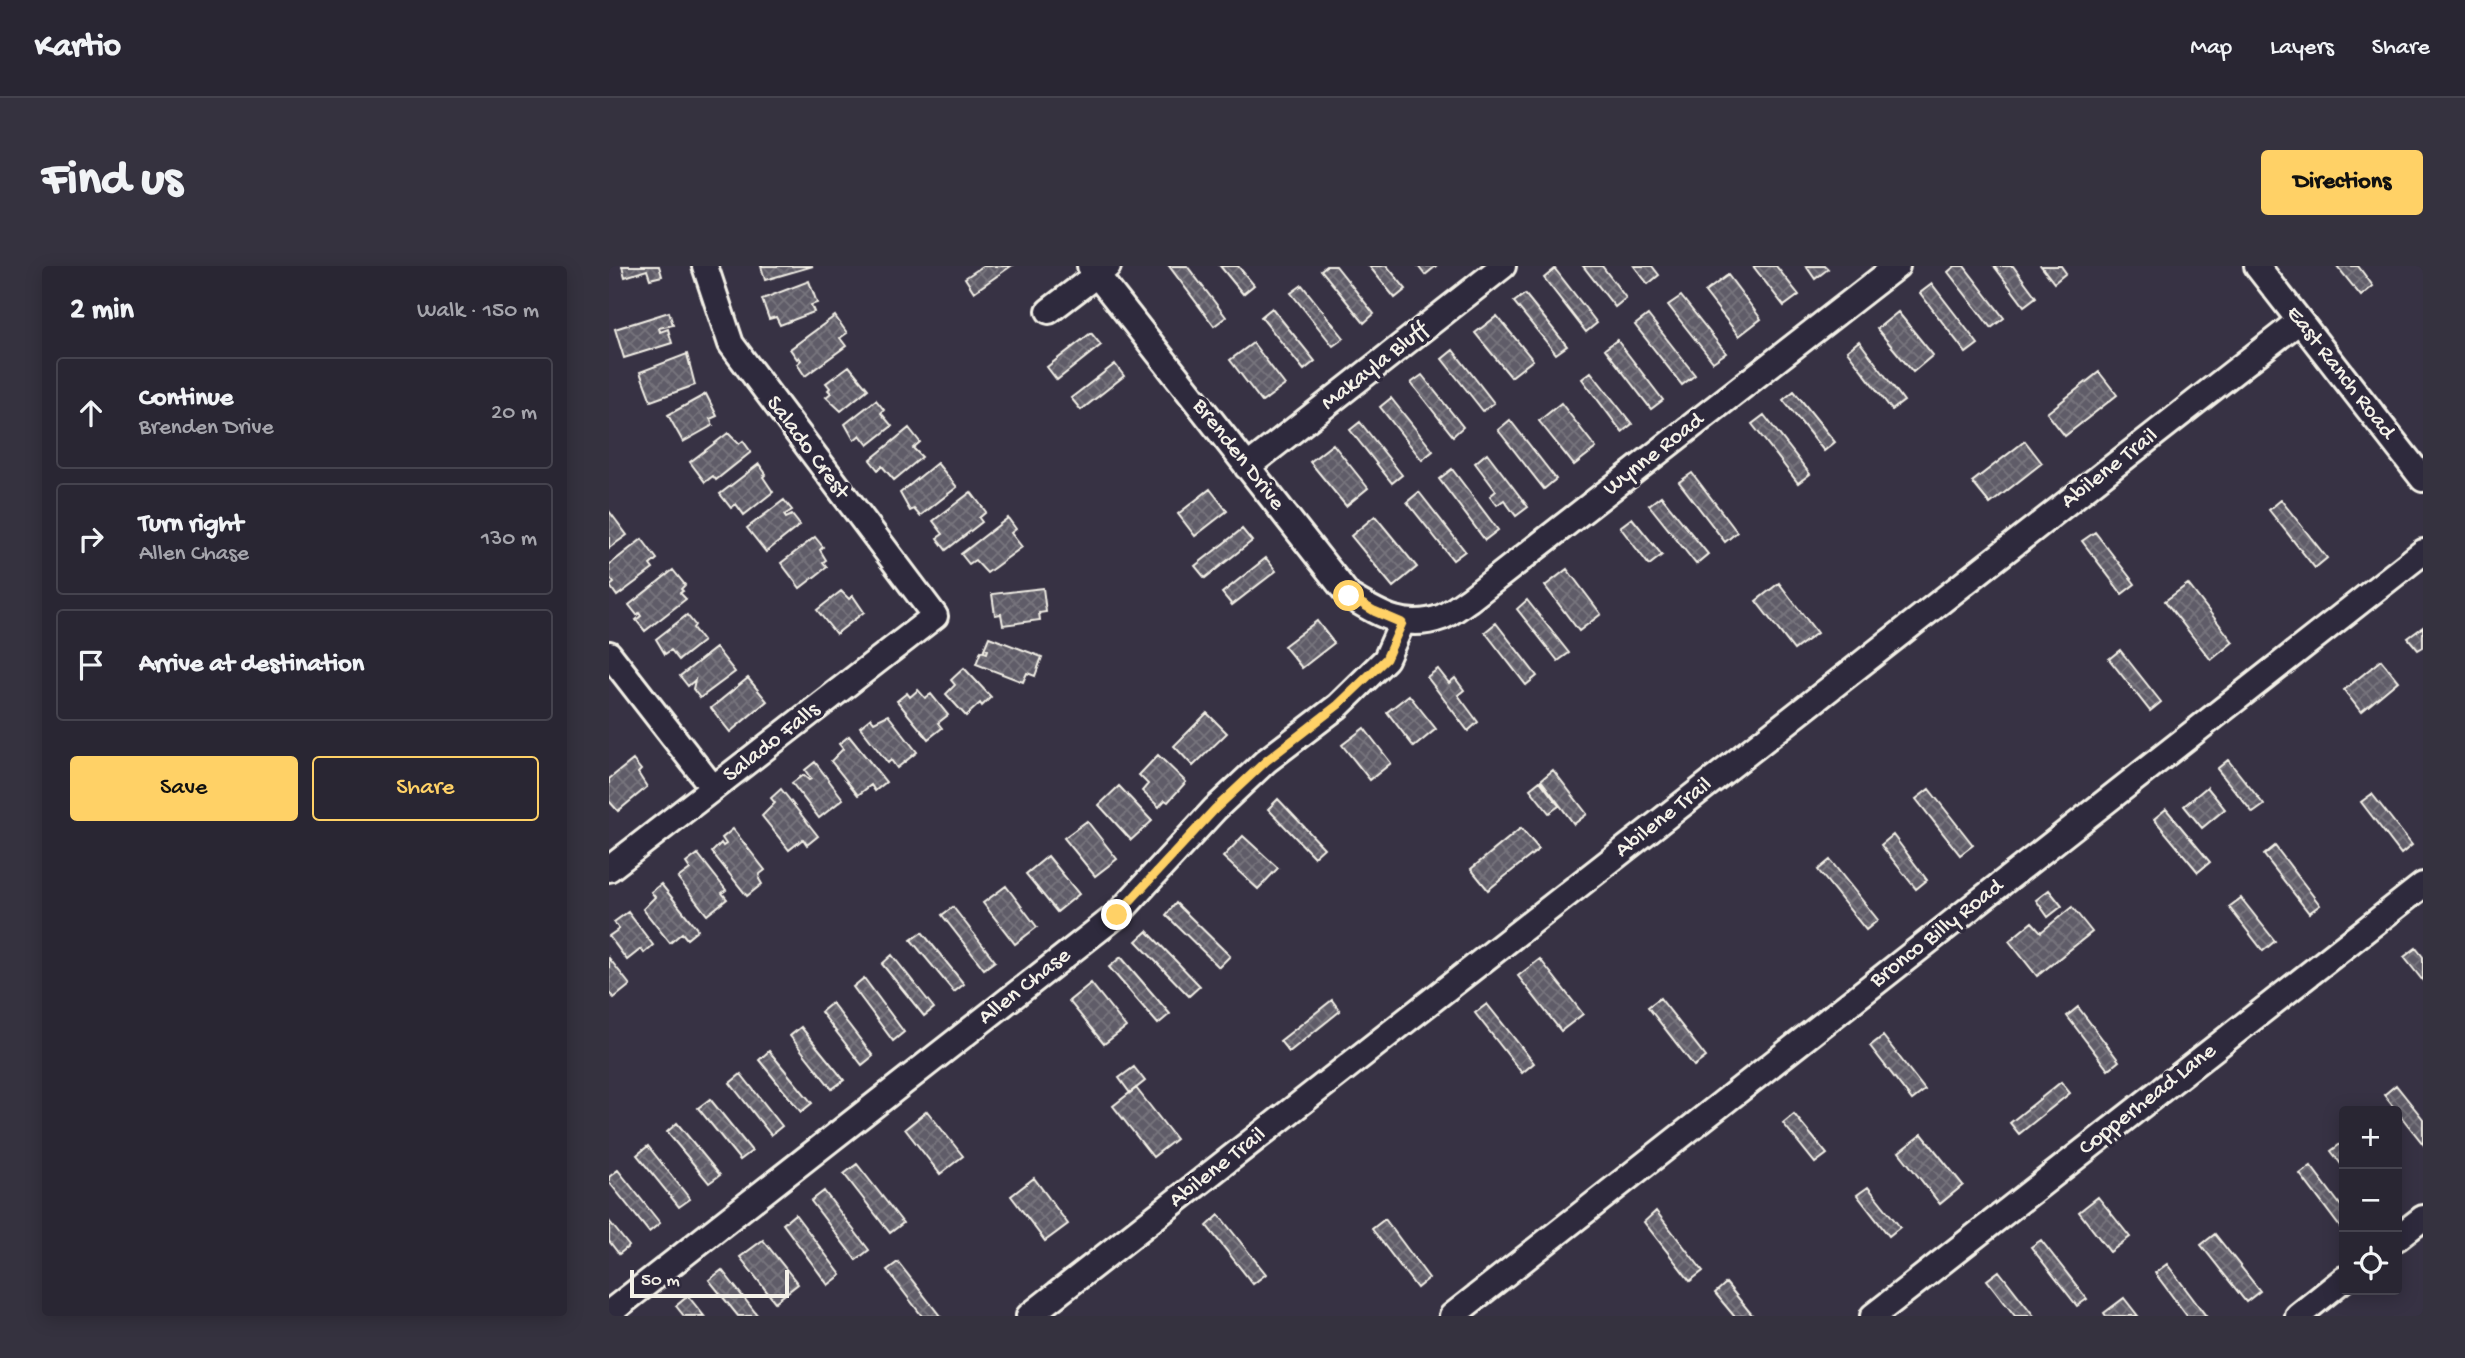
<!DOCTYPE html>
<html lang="en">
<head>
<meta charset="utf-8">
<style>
  :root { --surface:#292633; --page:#35323f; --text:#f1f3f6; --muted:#a5a5ac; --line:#45434e; --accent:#ffd166 }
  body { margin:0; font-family:"Gochi Hand",sans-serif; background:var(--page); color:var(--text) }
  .controls { position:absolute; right:21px; bottom:21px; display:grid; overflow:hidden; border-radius:7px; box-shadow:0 4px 18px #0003 }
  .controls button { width:63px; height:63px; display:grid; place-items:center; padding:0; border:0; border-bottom:2px solid var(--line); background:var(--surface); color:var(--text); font:35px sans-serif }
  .scale { position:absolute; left:21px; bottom:18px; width:159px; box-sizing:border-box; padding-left:7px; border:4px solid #f4f1e8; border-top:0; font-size:19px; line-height:24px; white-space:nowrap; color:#f4f1e8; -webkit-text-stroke:5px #2f2a3d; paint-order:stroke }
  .stop { position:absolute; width:21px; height:21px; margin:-16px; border:5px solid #ffd166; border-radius:50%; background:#fff }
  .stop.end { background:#ffd166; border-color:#fff; box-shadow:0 2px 7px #0008 }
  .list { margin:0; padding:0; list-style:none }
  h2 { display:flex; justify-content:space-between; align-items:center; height:91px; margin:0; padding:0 28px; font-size:30px }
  h2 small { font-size:23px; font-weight:400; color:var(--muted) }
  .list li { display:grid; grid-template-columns:46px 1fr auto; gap:21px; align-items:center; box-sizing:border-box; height:112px; margin:0 14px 14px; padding:0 14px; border:2px solid var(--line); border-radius:7px }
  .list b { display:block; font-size:26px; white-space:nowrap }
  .list p { margin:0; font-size:23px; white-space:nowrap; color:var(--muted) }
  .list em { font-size:23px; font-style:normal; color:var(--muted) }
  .actions { display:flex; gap:14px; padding:21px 28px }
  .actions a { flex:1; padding:16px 0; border:2px solid var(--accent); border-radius:7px; text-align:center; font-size:24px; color:var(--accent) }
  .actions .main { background:var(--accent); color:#111 }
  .icon { flex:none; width:38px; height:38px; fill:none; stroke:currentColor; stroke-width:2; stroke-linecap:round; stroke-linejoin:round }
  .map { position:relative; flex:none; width:1814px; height:1050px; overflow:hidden; border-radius:7px }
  header { display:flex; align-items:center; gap:42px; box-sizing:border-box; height:98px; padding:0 35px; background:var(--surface); border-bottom:2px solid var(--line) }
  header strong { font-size:33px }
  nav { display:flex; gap:38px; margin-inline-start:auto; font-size:24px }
  .intro { display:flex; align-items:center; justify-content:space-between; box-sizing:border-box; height:168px; padding:0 42px }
  h1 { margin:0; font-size:49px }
  .button { padding:18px 32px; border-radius:7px; background:var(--accent); color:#111; font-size:24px; font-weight:700 }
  main { display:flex; gap:42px; padding:0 42px }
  aside { flex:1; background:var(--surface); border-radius:7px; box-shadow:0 4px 18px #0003 }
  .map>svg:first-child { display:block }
  .building { fill:url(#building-cross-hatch); stroke:#f4f1e8; stroke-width:2 }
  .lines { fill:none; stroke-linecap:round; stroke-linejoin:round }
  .minor-casing { stroke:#f4f1e8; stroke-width:30 }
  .minor { stroke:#2f2a3d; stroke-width:24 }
  .route { stroke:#ffd166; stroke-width:9 }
  .labels { text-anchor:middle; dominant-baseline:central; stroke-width:7; stroke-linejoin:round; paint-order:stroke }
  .street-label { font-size:23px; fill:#f4f1e8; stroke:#2f2a3d }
</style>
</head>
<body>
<header>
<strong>Kartio</strong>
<nav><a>Map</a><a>Layers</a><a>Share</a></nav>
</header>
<div class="intro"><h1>Find us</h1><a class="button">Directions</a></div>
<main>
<aside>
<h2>2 min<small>Walk · 150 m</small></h2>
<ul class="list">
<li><svg class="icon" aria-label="ahead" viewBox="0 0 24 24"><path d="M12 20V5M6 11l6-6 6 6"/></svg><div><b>Continue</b><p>Brenden Drive</p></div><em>20 m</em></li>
<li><svg class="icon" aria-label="right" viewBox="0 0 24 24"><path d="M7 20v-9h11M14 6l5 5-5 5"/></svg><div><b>Turn right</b><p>Allen Chase</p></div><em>130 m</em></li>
<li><svg class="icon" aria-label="arrive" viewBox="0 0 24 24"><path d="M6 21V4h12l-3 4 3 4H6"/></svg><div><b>Arrive at destination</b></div></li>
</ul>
<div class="actions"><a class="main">Save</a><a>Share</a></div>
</aside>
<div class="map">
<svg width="1814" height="1050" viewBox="0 0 1814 1050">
  <defs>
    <pattern id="building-cross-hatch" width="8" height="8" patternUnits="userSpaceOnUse" patternTransform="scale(1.75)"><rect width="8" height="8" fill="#5f5c67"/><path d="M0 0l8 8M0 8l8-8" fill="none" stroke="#77747d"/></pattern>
  </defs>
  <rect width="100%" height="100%" fill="#373244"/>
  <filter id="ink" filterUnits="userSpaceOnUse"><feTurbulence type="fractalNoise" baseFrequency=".0143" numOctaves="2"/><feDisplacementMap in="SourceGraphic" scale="14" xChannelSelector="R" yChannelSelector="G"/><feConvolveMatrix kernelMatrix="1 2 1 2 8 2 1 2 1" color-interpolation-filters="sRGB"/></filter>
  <g filter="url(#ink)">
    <!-- building -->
    <path class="building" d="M13 0H50L53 10 41 13 38 4 16 11Z
      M152 0H204L156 14Z
      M374 0H402L365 26 356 12Z
      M560 0H578L617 51 605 60Z
      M611 0H629L645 19 634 28Z
      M717 0H727L765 48 755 57 712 4Z
      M760 0H778L797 23 786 32Z
      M809 0H827L816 9Z
      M974 0H993L1017 32 1006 41Z
      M1025 0H1043L1050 9 1039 18Z
      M1144 0H1167L1190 29 1175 40Z
      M1197 0H1216L1219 3 1206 13Z
      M1346 0H1355L1395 52 1382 62 1339 6Z
      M1385 0H1404L1427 31 1415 40Z
      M1432 0H1452L1457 7 1445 17Z
      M1728 0H1749L1764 20 1752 30Z
      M946 3 988 57 977 66 935 12Z
      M1119 9 1152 53 1130 70 1096 26Z
      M200 15 208 37 202 39 205 46 171 59 167 51 160 53 153 33Z
      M1323 18 1369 78 1357 87 1311 27Z
      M693 19 735 72 724 80 682 27Z
      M916 28 958 80 947 88 905 36Z
      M1072 30 1117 87 1104 96 1059 39Z
      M663 42 706 95 695 104 652 51Z
      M60 46 64 59 50 62 51 66 59 63 63 77 15 92 6 63Z
      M1289 46 1324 89 1304 106 1268 63Z
      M1039 49 1086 109 1073 119 1026 59Z
      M226 50 238 67 231 72 237 80 196 110 188 98 192 94 190 91 188 93 181 83Z
      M888 50 924 94 902 111 866 67Z
      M482 67 492 79 448 114 438 101Z
      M1008 74 1054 134 1042 143 996 83Z
      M1250 75 1295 135 1283 144 1238 85Z
      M644 77 676 119 653 136 621 94Z
      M844 84 885 137 874 145 833 93Z
      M78 88 86 119 42 135 31 106Z
      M506 98 515 110 472 144 462 132Z
      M240 100 259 123 232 145 217 131 222 127 219 124 221 122 217 117Z
      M982 106 1023 158 1013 166 973 113Z
      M1490 106 1508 129 1456 170 1438 147Z
      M813 109 854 161 844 170 802 117Z
      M1185 125 1226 176 1215 185 1174 134Z
      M97 128 108 150 101 153 104 159 74 176 59 149Z
      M782 132 824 185 813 194 771 141Z
      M267 134 275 144 272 147 283 160 259 179 251 169 245 174 236 158Z
      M952 137 987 182 965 199 930 155Z
      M1155 149 1201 208 1189 217 1143 158Z
      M901 154 947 213 935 223 889 164Z
      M751 156 793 209 783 217 741 164Z
      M300 162 311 176 304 182 313 191 285 214 273 200 269 204 261 194Z
      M119 167 130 178 134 175 142 186 107 214 104 210 96 216 81 196Z
      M1416 175 1433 197 1381 238 1363 216Z
      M724 178 759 222 737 240 701 196Z
      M878 187 919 241 907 250 895 234 888 239 881 230 887 225 866 197Z
      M328 197 348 221 311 250 305 243 301 245 291 227Z
      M150 198 157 208 154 211 164 226 135 249 127 238 122 242 111 228Z
      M843 203 889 264 876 274 830 213Z
      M1083 207 1128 266 1116 276 1070 216Z
      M601 223 618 245 586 270 569 248Z
      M362 226 377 246 370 252 373 256 337 284 328 272 334 268 324 255Z
      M810 226 856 285 844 294 798 236Z
      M1052 230 1099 288 1087 298 1040 239Z
      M175 234 183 244 175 249 177 252 183 249 191 259 157 286 138 262Z
      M1672 234 1718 292 1706 302 1660 244Z
      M0 245 18 269 0 282Z
      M766 250 808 301 784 321 742 270Z
      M399 252 407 263 402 267 413 281 378 307 366 294 360 298 352 288Z
      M1023 252 1053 289 1040 299 1011 261Z
      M633 263 643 275 596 312 586 300Z
      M1486 266 1526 318 1513 328 1473 275Z
      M206 271 214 281 211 284 217 294 214 296 218 301 191 322 172 297Z
      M33 273 48 293 41 299 44 303 8 330 1 320 5 317 1 312 0 299Z
      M657 292 667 305 623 339 613 327Z
      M958 303 992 348 970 365 936 320Z
      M64 304 76 319 72 323 74 325 71 327 77 333 36 365 27 354 32 350 30 347 28 349 20 339Z
      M1170 317 1208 367 1185 384 1147 335Z
      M1579 318 1624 376 1602 394 1556 335Z
      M434 322 437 346 430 347 431 354 394 359 392 348 386 349 383 328Z
      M232 325 240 333 244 330 255 346 227 368 208 344Z
      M918 334 960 387 949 395 908 343Z
      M78 349 86 359 84 362 94 375 70 394 62 384 56 388 47 373Z
      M708 355 725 377 693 402 675 380Z
      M887 357 928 410 917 419 876 366Z
      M1814 361V381L1809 384 1799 372Z
      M380 371 433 391 426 410 418 407 414 416 367 398 372 385 378 387 379 384 375 383Z
      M107 382 126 406 91 432 84 423 86 414 79 420 71 410Z
      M1511 384 1552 436 1541 445 1500 393Z
      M1772 394 1789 415 1752 446 1735 424Z
      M355 402 382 431 373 440 371 437 357 450 337 428 346 419 342 414Z
      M829 403 840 417 846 412 855 424 849 429 869 456 859 465 818 411Z
      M139 412 158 435 121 466 102 442Z
      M309 424 316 432 322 428 339 449 329 457 333 462 319 473 288 435 298 427 301 431Z
      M800 429 827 463 805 481 778 446Z
      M598 447 618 467 584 500 565 480Z
      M279 449 308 486 288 502 282 494 279 497 251 461 262 452 265 456Z
      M755 462 782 497 761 514 733 479Z
      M240 470 277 516 266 525 262 519 249 529 222 495 234 483 230 478Z
      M549 489 577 516 559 536 556 534 550 541 533 525 539 518 530 509Z
      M24 494 32 504 29 507 38 521 9 545 0 535V513Z
      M1619 494 1655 539 1644 547 1608 503Z
      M206 496 234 533 210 552 183 517 194 509 200 514 202 513 196 504Z
      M944 504 978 548 965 558 932 514Z
      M931 515 950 540 940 547 921 523Z
      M510 520 543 555 522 574 490 539Z
      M1598 521 1616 543 1593 562 1575 540Z
      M172 523 209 570 198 579 194 573 180 584 153 550 166 537 162 532Z
      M1320 523 1364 579 1351 589 1307 533Z
      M1763 528 1803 579 1792 588 1752 536Z
      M669 533 715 582 705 591 659 543Z
      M1557 543 1601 596 1589 606 1545 553Z
      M478 555 508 593 486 610 455 572Z
      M912 562 930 583 879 624 862 603Z
      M124 563 156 604 151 608 150 613 153 618 138 630 103 586 112 577 114 580 117 578 113 572Z
      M1284 569 1318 614 1307 623 1272 579Z
      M634 570 669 602 649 623 614 591Z
      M1666 580 1711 639 1700 647 1655 589Z
      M89 588 117 624 113 627 118 633 98 649 69 612 81 603 77 597Z
      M439 590 470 628 448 646 417 608Z
      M1221 594 1269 654 1257 664 1209 604Z
      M52 618 89 664 78 673 73 667 61 677 34 643 46 631 42 626Z
      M397 620 428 661 406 678 374 637Z
      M1440 624 1453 640 1439 651 1427 634Z
      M1632 632 1666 675 1654 685 1620 641Z
      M567 637 621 690 610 701 557 649Z
      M344 641 386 695 375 703 333 649Z
      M1463 641 1483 666 1428 710 1400 675 1423 656 1432 666Z
      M19 646 44 679 35 687 32 683 18 694 0 670 10 663 5 656Z
      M538 665 591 720 580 730 527 675Z
      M313 666 355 718 345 726 302 674Z
      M1807 682 1814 691V715L1795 691Z
      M283 689 325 742 315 750 273 698Z
      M512 691 561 748 549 758 500 701Z
      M0 692 21 719 5 732 0 727Z
      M931 693 974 748 952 765 909 710Z
      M255 712 295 766 284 775 244 721Z
      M482 717 517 761 495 778 460 735Z
      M1051 732 1097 791 1085 800 1039 741Z
      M723 734 731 745 680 786 671 775Z
      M223 737 264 790 253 799 212 746Z
      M878 738 925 797 913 807 866 747Z
      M1469 741 1510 795 1499 804 1458 750Z
      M192 761 235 814 223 823 181 770Z
      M1274 770 1316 824 1303 834 1261 780Z
      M160 785 203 837 192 846 150 794Z
      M525 801 536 815 521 827 510 812Z
      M132 808 173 860 162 869 121 817Z
      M1452 816 1461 827 1410 868 1401 857Z
      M1787 819 1814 853V878L1775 829Z
      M527 822 567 873 544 891 504 840Z
      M101 833 143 885 131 894 89 842Z
      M318 845 354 890 331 908 296 863Z
      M1185 848 1218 888 1206 897 1174 857Z
      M68 857 111 909 100 917 58 866Z
      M1313 868 1354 919 1331 938 1290 886Z
      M1734 876 1735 878V902L1722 885Z
      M39 880 81 933 70 941 28 889Z
      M248 898 294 957 281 967 235 908Z
      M1702 900 1735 944V958L1731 961 1691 908Z
      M9 904 51 957 40 966 0 916V911Z
      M425 912 459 958 436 975 402 930Z
      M1259 921 1291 961 1280 970 1248 929Z
      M215 925 260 984 247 994 202 935Z
      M1489 931 1521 971 1501 986 1470 946Z
      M1047 945 1094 1005 1081 1015 1035 956Z
      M186 948 232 1009 219 1019 174 958Z
      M610 949 657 1008 644 1018 598 960Z
      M776 953 820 1012 808 1022 763 963Z
      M0 955 20 980 10 988 0 975Z
      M1606 968 1651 1025 1637 1036 1592 979Z
      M154 974 189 1018 166 1036 131 991Z
      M1432 974 1478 1033 1468 1040 1422 981Z
      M289 996 331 1050H313L278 1004Z
      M1558 998 1597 1050H1578L1546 1007Z
      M113 1004 149 1050H129L100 1014Z
      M1390 1005 1425 1050H1406L1378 1014Z
      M1117 1017 1144 1050H1125L1106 1027Z
      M79 1030 95 1050H75L67 1040Z
      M1515 1032 1529 1050H1497L1495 1047Z"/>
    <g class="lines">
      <defs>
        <path id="minor" d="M481 0 740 330C770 348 796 365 833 351 842 347 852 339 861 333L1288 0
          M1648 0 1814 213
          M440 45 499 0
          M638 201 894 0
          M0 388 104 522
          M0 603 326 350 122 78 96 0
          M1788 972 1814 952
          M0 1047 508 649 606 543 657 495 729 440 777 393 793 357
          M420 1050 1690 55
          M843 1050 1814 286
          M1264 1050 1814 619
          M1689 1050 1735 1013"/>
      </defs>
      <!-- minor casing -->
      <use href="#minor" class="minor-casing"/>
      <!-- minor -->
      <use href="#minor" class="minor"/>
    </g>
  </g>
  <g class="lines" filter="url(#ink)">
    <!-- route -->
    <path class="route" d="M508 649 606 543 657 495 729 439 777 393 793 357 765 345 740 330"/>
  </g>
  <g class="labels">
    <!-- street labels -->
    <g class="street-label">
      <text transform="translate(766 101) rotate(-38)">Makayla Bluff</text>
      <text transform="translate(1731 107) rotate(52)">East Ranch Road</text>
      <text transform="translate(198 182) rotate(53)">Salado Crest</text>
      <text transform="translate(629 189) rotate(52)">Brenden Drive</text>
      <text transform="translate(1045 189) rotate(-38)">Wynne Road</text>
      <text transform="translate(1501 203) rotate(-38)">Abilene Trail</text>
      <text transform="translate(163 477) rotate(-38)">Salado Falls</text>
      <text transform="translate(1055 552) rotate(-38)">Abilene Trail</text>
      <text transform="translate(1328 668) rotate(-38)">Bronco Billy Road</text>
      <text transform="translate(416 721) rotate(-38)">Allen Chase</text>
      <text transform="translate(1539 834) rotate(-38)">Copperhead Lane</text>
      <text transform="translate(609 902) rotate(-38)">Abilene Trail</text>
    </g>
  </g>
</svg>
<div class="controls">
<button>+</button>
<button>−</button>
<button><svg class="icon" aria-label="locate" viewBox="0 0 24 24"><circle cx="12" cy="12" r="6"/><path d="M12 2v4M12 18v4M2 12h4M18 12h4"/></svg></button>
</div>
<div class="scale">50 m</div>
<div class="stop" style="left:740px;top:330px"></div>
<div class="stop end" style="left:508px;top:649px"></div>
</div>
</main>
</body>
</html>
